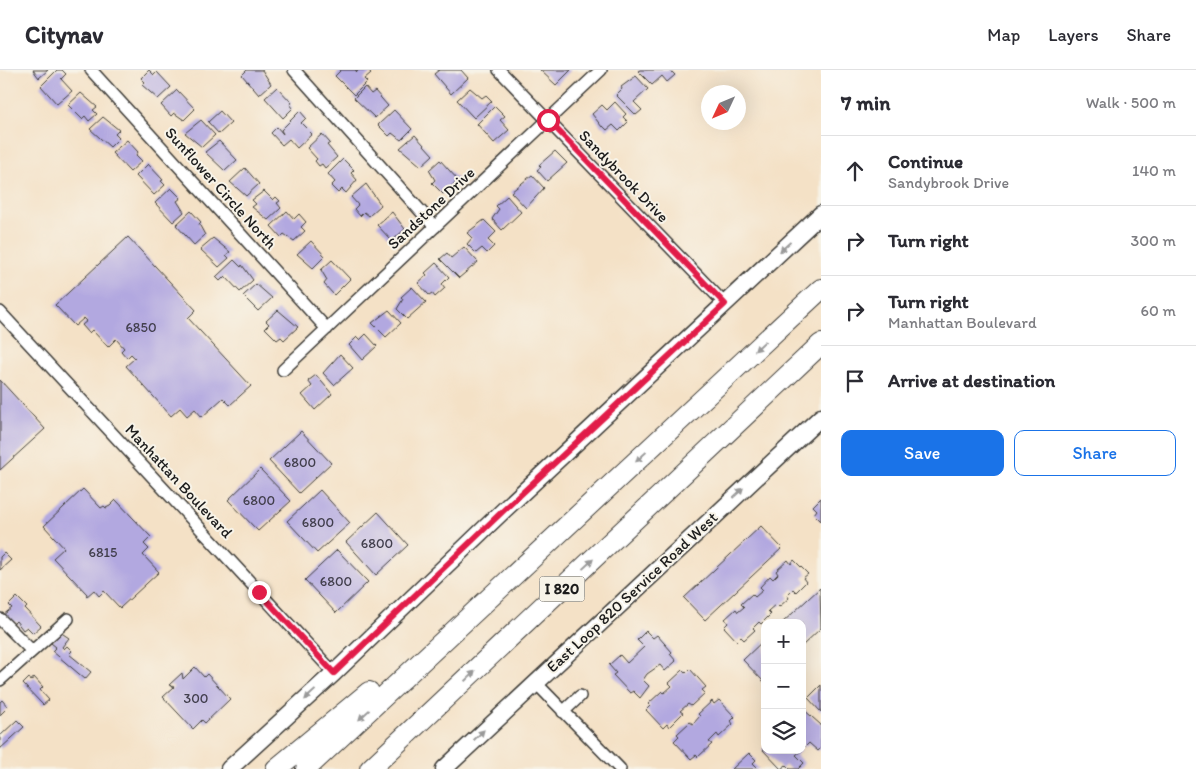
<!DOCTYPE html>
<html lang="en">
<head>
<meta charset="utf-8">
<style>
  :root { --surface:#fff; --page:#f2f2f3; --text:#2b2b33; --muted:#7c7c81; --line:#e1e1e2; --accent:#1a73e8 }
  body { margin:0; font-family:Itim,sans-serif; background:var(--page); color:var(--text) }
  .controls { position:absolute; right:15px; bottom:15px; display:grid; overflow:hidden; border-radius:10px; box-shadow:0 5px 20px #0002 }
  .controls button { width:45px; height:45px; display:grid; place-items:center; padding:0; border:0; border-bottom:1px solid var(--line); background:var(--surface); color:var(--text); font:25px sans-serif }
  .compass { position:absolute; left:701px; top:15px; width:45px; height:45px; border-radius:50%; background:var(--surface); box-shadow:0 5px 20px #0002; rotate:226deg }
  .stop { position:absolute; width:15px; height:15px; margin:-11px; border:4px solid #e11d48; border-radius:50%; background:#fff }
  .stop.end { background:#e11d48; border-color:#fff; box-shadow:0 1px 5px #0008 }
  .list { margin:0; padding:0; list-style:none }
  h2 { display:flex; justify-content:space-between; align-items:center; height:65px; margin:0; padding:0 20px; font-size:21px }
  h2 small { font-size:16px; font-weight:400; color:var(--muted) }
  .list li { display:grid; grid-template-columns:32px 1fr auto; gap:15px; align-items:center; box-sizing:border-box; height:70px; padding:0 20px; border-top:1px solid var(--line) }
  .list b { display:block; font-size:19px; white-space:nowrap }
  .list p { margin:0; font-size:16px; white-space:nowrap; color:var(--muted) }
  .list em { font-size:16px; font-style:normal; color:var(--muted) }
  .actions { display:flex; gap:10px; padding:15px 20px }
  .actions a { flex:1; padding:11px 0; border:1px solid var(--accent); border-radius:10px; text-align:center; font-size:18px; color:var(--accent) }
  .actions .main { background:var(--accent); color:#fff }
  .icon { flex:none; width:28px; height:28px; fill:none; stroke:currentColor; stroke-width:2; stroke-linecap:round; stroke-linejoin:round }
  .map { position:relative; flex:none; width:821px; height:699px; overflow:hidden }
  header { display:flex; align-items:center; gap:30px; box-sizing:border-box; height:70px; padding:0 25px; background:var(--surface); border-bottom:1px solid var(--line) }
  header strong { font-size:24px }
  nav { display:flex; gap:28px; margin-inline-start:auto; font-size:18px }
  main { display:flex }
  aside { flex:1; background:var(--surface) }
  .map>svg:first-child { display:block }
  .building { fill:#b2a8e0 }
  .lines { fill:none; stroke-linecap:round; stroke-linejoin:round }
  .street-casing { stroke:#3c3a36; stroke-width:14 }
  .secondary-casing { stroke:#3c3a36; stroke-width:19 }
  .highway-casing { stroke:#3c3a36; stroke-width:22 }
  .street { stroke:#fff; stroke-width:11 }
  .secondary { stroke:#fff; stroke-width:16 }
  .highway { stroke:#fff; stroke-width:20 }
  .oneway { fill:#999 }
  .route { stroke:#e11d48; stroke-width:6 }
  .labels { text-anchor:middle; dominant-baseline:central; stroke-width:4; stroke-linejoin:round; paint-order:stroke }
  .number-label { font-size:14px; fill:#423f4d }
  .shield { fill:#f7f3e8; stroke:#5e5c59; stroke-width:1 }
  .shield-label { font-size:15px; font-weight:bold; fill:#1c1c1c }
  .street-label { font-size:16px; fill:#1c1c1c; stroke:#f7f3e8 }
</style>
</head>
<body>
<header>
<strong>Citynav</strong>
<nav><a>Map</a><a>Layers</a><a>Share</a></nav>
</header>
<main>
<div class="map">
<svg width="821" height="699" viewBox="0 0 821 699">
  <rect width="100%" height="100%" fill="#f7f3e8"/>
  <filter id="ink" filterUnits="userSpaceOnUse"><feTurbulence type="fractalNoise" baseFrequency=".02" numOctaves="2"/><feDisplacementMap in="SourceGraphic" scale="10" xChannelSelector="R" yChannelSelector="G"/><feConvolveMatrix kernelMatrix="1 2 1 2 8 2 1 2 1" color-interpolation-filters="sRGB"/></filter>
  <filter id="wash" filterUnits="userSpaceOnUse"><feTurbulence type="fractalNoise" baseFrequency=".0096" numOctaves="4" result="noise"/><feDisplacementMap in="SourceGraphic" scale="20" xChannelSelector="R" yChannelSelector="G"/><feGaussianBlur stdDeviation="1.12" result="paint"/><feColorMatrix in="noise" values="0 0 0 0 0 0 0 0 0 0 0 0 0 0 0 0 0 1.4 0 .05"/><feComposite in="paint" operator="in"/></filter>
  <g filter="url(#wash)">
    <rect width="100%" height="100%" fill="#f4e1c6"/>
    <g id="blocks">
      <!-- building -->
      <path class="building" d="M33 0H48L39 8Z
        M57 0H62L66 4 61 9 72 21 57 34 41 16Z
        M149 0 154 5 157 2 171 17 158 29 142 15 145 12 141 8Z
        M247 0H262L271 14 259 25 242 5Z
        M341 0H355L357 2 359 0H368L371 3 364 9 367 12 354 25 335 6Z
        M439 0H461L468 8 451 24 434 4Z
        M540 0H571L556 15Z
        M640 0H670L675 5 667 12 662 6 652 15 638 1Z
        M636 6 648 19 634 32 642 40 636 45 616 25 622 19 621 17Z
        M277 17 292 33 290 34 293 38 283 48 265 28Z
        M365 17 371 24 375 21 388 36 375 48 354 28Z
        M470 18 482 28 486 25 492 31 474 48 457 30Z
        M177 20 195 39 184 50 174 43 171 46 161 35Z
        M81 23 97 37 93 40 97 44 89 51 85 46 82 49 68 35Z
        M615 32 626 44 623 47 628 52 619 61 613 55 607 60 603 56 602 57 592 44 602 35 607 40Z
        M495 36 505 46 500 50 509 60 494 73 477 54Z
        M394 40 412 59 401 70 392 63 389 66 378 55Z
        M220 41 231 53 219 64 208 52Z
        M300 41 306 48 301 53 312 64 297 78 289 69 282 75 271 63 277 57 283 64 281 60Z
        M103 47 119 60 115 64 119 68 110 77 90 59Z
        M201 50 215 65 202 77 185 63Z
        M322 64 330 73 327 75 337 87 325 98 322 94 319 96 315 91 317 89 307 78Z
        M415 65 433 85 421 96 400 78Z
        M127 70 138 82 136 85 142 91 130 102 112 83Z
        M219 71 237 90 225 101 205 82Z
        M555 81 567 93 547 111 537 100 541 97 539 95Z
        M343 89 354 100 351 103 357 110 346 123 342 119 338 123 331 116 335 112 328 104Z
        M440 90 458 110 443 124 432 113 435 110 429 100Z
        M148 94 163 110 161 111 165 115 154 125 136 106Z
        M245 98 259 114 246 126 230 112Z
        M532 105 544 118 526 138 511 122Z
        M366 114 381 135 369 146 364 142 360 146 354 139 358 135 351 127Z
        M171 118 181 128 177 131 184 142 173 152 155 133Z
        M264 121 273 130 276 127 280 131 277 133 281 138 268 150 252 137 256 134 252 130Z
        M507 126 521 142 502 160 492 149 499 139 496 136Z
        M191 141 201 152 199 154 205 165 194 175 176 155Z
        M287 141 294 149 299 144 306 152 301 157 305 161 294 171 284 164 281 167 271 156Z
        M392 142 405 159 392 171 377 155Z
        M484 150 496 162 488 170 494 176 487 183 482 178 476 183 467 174 472 168 467 163Z
        M128 167 196 240 188 248 251 316 230 335 223 328 202 347 195 339 187 346 180 338 171 346 126 296 135 288 131 284 127 288 121 281 124 278 116 269 108 277 92 260 89 263 82 255 87 251 84 248 75 256 55 235Z
        M213 168 230 182 226 185 229 188 219 197 200 179Z
        M311 171 325 186 313 198 297 184Z
        M464 177 478 192 459 208 440 189 447 183 451 188Z
        M234 190 241 197 242 195 253 210 240 222 225 206 220 211 216 207Z
        M332 190 350 209 334 225 324 214 327 210 321 200Z
        M436 193 449 207 442 214 445 218 435 227 432 223 429 225 418 213 427 205 425 203Z
        M256 214 272 228 258 241 243 226Z
        M412 217 426 232 407 249 397 239 403 229 401 227Z
        M278 240 298 257 284 270 281 267 277 270 265 258 269 254 266 251Z
        M389 240 401 253 386 267 372 253Z
        M366 264 377 276 362 290 349 275 357 267 360 270Z
        M340 284 353 298 334 315 323 303Z
        M316 305 332 324 315 340 302 325 312 316 308 311Z
        M0 310 45 359 0 400Z
        M301 361 331 393 299 423 269 391Z
        M260 399 291 431 258 461 228 430Z
        M83 419 101 438 104 436 106 438 110 436 116 430 151 467 144 474 149 479 143 485 159 502 120 538 104 521 99 526 94 520 86 527 87 524 53 488 64 478 44 456Z
        M320 420 350 453 317 483 287 451Z
        M821 428V451L814 444 817 440 813 436Z
        M378 442 408 475 376 505 346 472Z
        M761 456 782 478 705 550 684 528Z
        M337 480 368 512 336 543 305 510Z
        M4 483 11 490 0 500V487Z
        M788 490 791 494 794 490 808 504 803 508 806 512 796 522 793 519 787 525 789 528 779 537 776 534 768 541 771 544 761 554 759 552 753 558 755 560 744 570 741 567 737 571 724 557 728 553 725 549 736 539 738 542 744 537 741 534 752 524 755 527 763 520 760 517 770 506 773 509 778 504 776 501Z
        M820 518 821 558 802 576V553H782Z
        M17 527 27 537 25 539 41 556 33 563 27 557 23 560 16 551 12 555 3 545 12 538 9 535Z
        M646 561 653 568 657 565 672 582 670 584 676 591 665 601 660 595 647 604 643 610 649 616 640 628 633 621 630 623 613 605 616 603 609 595 620 585 627 593 644 577 637 570Z
        M60 562 69 568 62 577 64 579 67 576 72 581 69 584 91 602 85 609 52 581 56 577 51 573Z
        M765 569V613L743 590Z
        M195 597 204 607 207 604 230 629 205 653 202 650 193 659 163 627 174 617 169 615 182 603 183 609Z
        M690 599 706 617 702 620 705 623 691 636 688 634 680 641 683 643 669 657 667 654 663 658 646 640 650 636 648 634 662 621 664 623 672 616 669 613 683 600 686 603Z
        M34 607 43 617 40 620 49 630 43 635 23 614 29 608 31 611Z
        M821 615V642L808 628Z
        M2 630 8 637 0 645V632Z
        M719 630 735 647 731 651 733 654 719 667 717 664 709 672 712 674 698 687 696 685 691 689 674 671 679 666 677 664 690 652 693 654 700 646 698 644 712 631 714 634Z
        M802 638 821 655V678L818 681 809 673 805 677 802 674Z
        M17 650 24 657 0 679V666Z
        M765 676V680H802L796 685 804 693 798 699H790L786 695 781 699 762 679Z
        M749 683 756 690 753 693 759 699H732Z"/>
    </g>
  </g>
  <g filter="url(#ink)">
    <use href="#blocks" fill-opacity="0" stroke="#3c3a36" stroke-width="1"/>
    <g class="lines">
      <defs>
        <path id="street" d="M91 0 327 259
          M294 0 435 157
          M499 0 725 234
          M0 242 334 603
          M283 300 601 0
          M0 549 32 581
          M0 610 68 549
          M535 612 620 699
          M563 642 580 626"/>
        <path id="secondary" d="M229 699 334 603 504 440 821 144
          M444 699 821 347"/>
        <path id="highway" d="M276 699 369 622
          M306 699 821 219
          M370 699 821 274"/>
      </defs>
      <!-- street casing -->
      <use href="#street" class="street-casing"/>
      <!-- secondary casing -->
      <use href="#secondary" class="secondary-casing"/>
      <!-- highway casing -->
      <use href="#highway" class="highway-casing"/>
      <!-- street -->
      <use href="#street" class="street"/>
      <!-- secondary -->
      <use href="#secondary" class="secondary"/>
      <!-- highway -->
      <use href="#highway" class="highway"/>
    </g>
    <!-- one-way arrows -->
    <defs><path id="oneway-solid" d="M-6-.8H1V-3.2L6.5 0L1 3.2V.8H-6Z" transform="scale(1.25)"/></defs>
    <g class="oneway">
      <use href="#oneway-solid" transform="translate(785 177) rotate(137)"/>
      <use href="#oneway-solid" transform="translate(760 276) rotate(137)"/>
      <use href="#oneway-solid" transform="translate(641 387) rotate(137)"/>
      <use href="#oneway-solid" transform="translate(738 423) rotate(-43)"/>
      <use href="#oneway-solid" transform="translate(588 494) rotate(-43)"/>
      <use href="#oneway-solid" transform="translate(470 606) rotate(-44)"/>
      <use href="#oneway-solid" transform="translate(310 625) rotate(137)"/>
      <use href="#oneway-solid" transform="translate(364 645) rotate(137)"/>
      <use href="#oneway-solid" transform="translate(479 665) rotate(-44)"/>
    </g>
  </g>
  <g class="lines" filter="url(#ink)">
    <!-- route -->
    <path class="route" d="M259 522 334 603 504 440 725 234 548 50"/>
  </g>
  <g class="labels">
    <!-- number labels -->
    <g class="number-label">
      <text x="141" y="257">6850</text>
      <text x="300" y="392">6800</text>
      <text x="259" y="430">6800</text>
      <text x="318" y="452">6800</text>
      <text x="377" y="473">6800</text>
      <text x="103" y="482">6815</text>
      <text x="336" y="511">6800</text>
      <text x="196" y="628">300</text>
    </g>
    <!-- shield labels -->
    <rect class="shield" x="539.5" y="506.5" width="45" height="25" rx="4"/>
    <g class="shield-label">
      <text x="562" y="519">I 820</text>
    </g>
    <!-- street labels -->
    <g class="street-label">
      <text transform="translate(624 106) rotate(46)">Sandybrook Drive</text>
      <text transform="translate(221 118) rotate(48)">Sunflower Circle North</text>
      <text transform="translate(431 138) rotate(-43)">Sandstone Drive</text>
      <text transform="translate(179 411) rotate(47)">Manhattan Boulevard</text>
      <text transform="translate(632 522) rotate(-43)">East Loop 820 Service Road West</text>
    </g>
  </g>
</svg>
<div class="controls">
<button>+</button>
<button>−</button>
<button><svg class="icon" aria-label="layers" viewBox="0 0 24 24"><path d="M12 4l9 5-9 5-9-5zM3 14l9 5 9-5"/></svg></button>
</div>
<svg class="compass" viewBox="-18 -18 36 36"><path d="M0-13l5 13h-10z" fill="#e53935"/><path d="M0 13l5-13h-10z" fill="#7c7c81"/></svg>
<div class="stop" style="left:548px;top:50px"></div>
<div class="stop end" style="left:259px;top:522px"></div>
</div>
<aside>
<h2>7 min<small>Walk · 500 m</small></h2>
<ul class="list">
<li><svg class="icon" aria-label="ahead" viewBox="0 0 24 24"><path d="M12 20V5M6 11l6-6 6 6"/></svg><div><b>Continue</b><p>Sandybrook Drive</p></div><em>140 m</em></li>
<li><svg class="icon" aria-label="right" viewBox="0 0 24 24"><path d="M7 20v-9h11M14 6l5 5-5 5"/></svg><div><b>Turn right</b></div><em>300 m</em></li>
<li><svg class="icon" aria-label="right" viewBox="0 0 24 24"><path d="M7 20v-9h11M14 6l5 5-5 5"/></svg><div><b>Turn right</b><p>Manhattan Boulevard</p></div><em>60 m</em></li>
<li><svg class="icon" aria-label="arrive" viewBox="0 0 24 24"><path d="M6 21V4h12l-3 4 3 4H6"/></svg><div><b>Arrive at destination</b></div></li>
</ul>
<div class="actions"><a class="main">Save</a><a>Share</a></div>
</aside>
</main>
</body>
</html>
